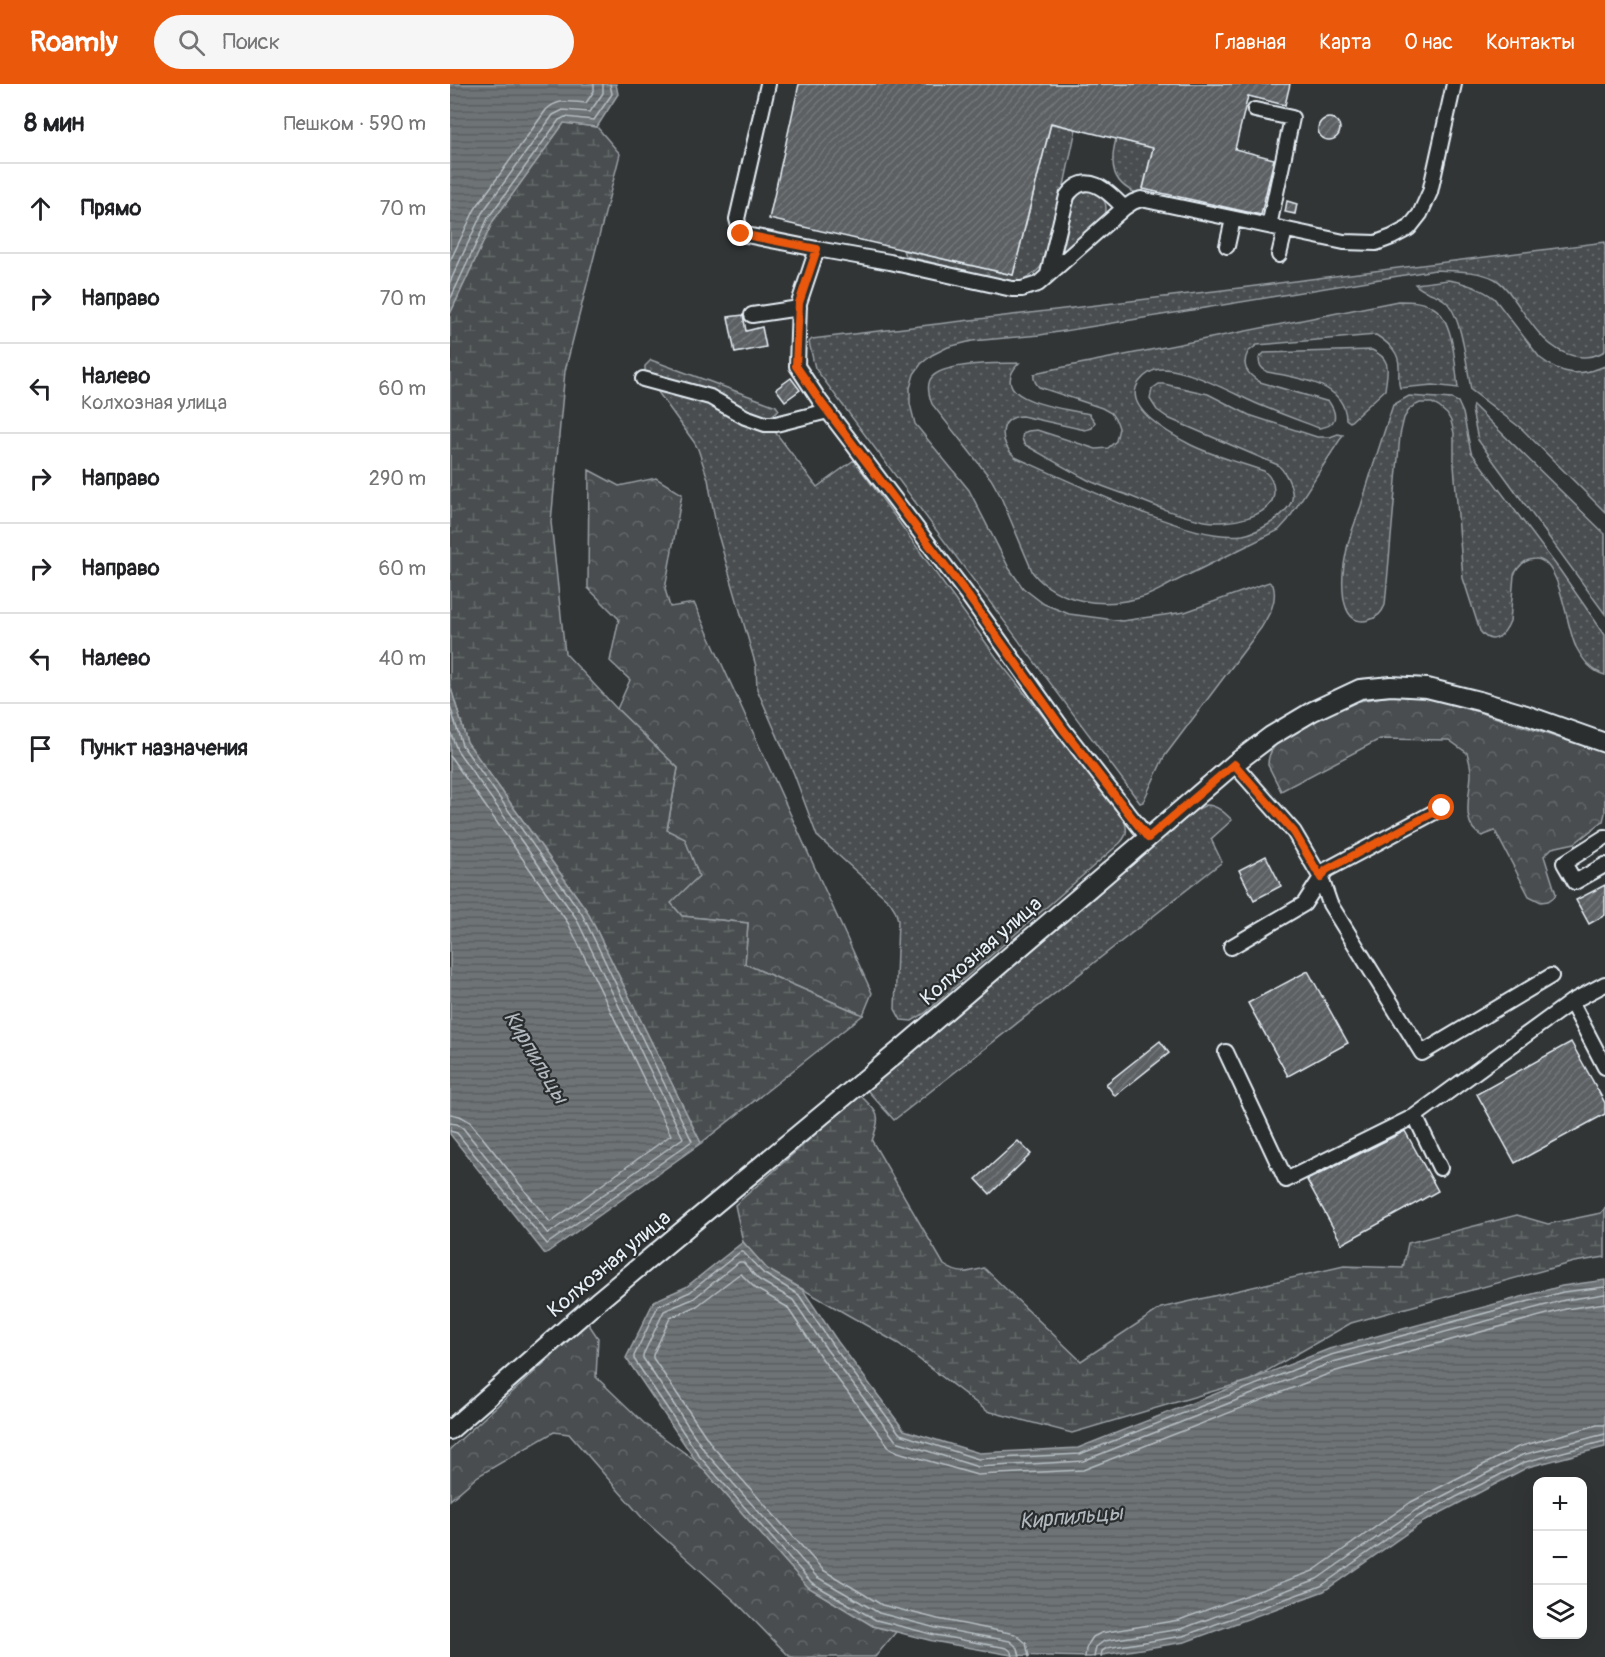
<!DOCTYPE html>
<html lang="ru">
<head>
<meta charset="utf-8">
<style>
  :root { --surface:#fff; --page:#f6f6f6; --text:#202124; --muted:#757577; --line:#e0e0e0; --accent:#ea580c }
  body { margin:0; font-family:Pangolin,sans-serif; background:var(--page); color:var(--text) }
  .controls { position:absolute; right:18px; bottom:18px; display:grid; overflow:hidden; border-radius:12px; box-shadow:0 6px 24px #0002 }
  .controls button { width:54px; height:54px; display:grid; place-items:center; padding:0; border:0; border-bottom:2px solid var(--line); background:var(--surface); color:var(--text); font:30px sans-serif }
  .stop { position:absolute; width:18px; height:18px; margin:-14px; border:4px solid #ea580c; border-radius:50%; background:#fff }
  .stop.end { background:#ea580c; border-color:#fff; box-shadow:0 2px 6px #0008 }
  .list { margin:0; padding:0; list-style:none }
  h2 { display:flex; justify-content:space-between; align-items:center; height:78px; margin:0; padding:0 24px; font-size:26px }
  h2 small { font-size:20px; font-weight:400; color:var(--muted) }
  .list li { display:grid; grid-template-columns:39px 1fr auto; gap:18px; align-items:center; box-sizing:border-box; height:90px; padding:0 24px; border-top:2px solid var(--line) }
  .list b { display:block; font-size:22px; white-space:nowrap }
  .list p { margin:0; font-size:20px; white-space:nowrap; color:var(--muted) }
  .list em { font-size:20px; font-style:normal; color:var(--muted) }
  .icon { flex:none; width:33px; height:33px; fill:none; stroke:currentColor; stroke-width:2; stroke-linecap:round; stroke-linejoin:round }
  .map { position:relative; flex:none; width:1155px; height:1573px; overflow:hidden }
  header { display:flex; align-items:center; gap:36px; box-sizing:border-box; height:84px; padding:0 30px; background:var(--accent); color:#fff }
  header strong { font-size:28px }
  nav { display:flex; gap:33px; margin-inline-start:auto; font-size:21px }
  .search { width:420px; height:54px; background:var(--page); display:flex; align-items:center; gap:15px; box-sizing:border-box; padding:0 21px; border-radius:33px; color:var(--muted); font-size:22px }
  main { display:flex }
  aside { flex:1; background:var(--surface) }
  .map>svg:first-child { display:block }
  .grass { fill:url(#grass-dots); stroke:#989fa4; stroke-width:1.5 }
  .forest { fill:url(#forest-crowns); stroke:#989fa4; stroke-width:1.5 }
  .wetland { fill:url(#wetland-marsh); stroke:#989fa4; stroke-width:1.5 }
  .water { fill:url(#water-rules); stroke:#9fa5aa; stroke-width:1.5 }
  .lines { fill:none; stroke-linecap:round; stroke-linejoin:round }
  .shore { stroke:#b7bfc4; stroke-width:1.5 }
  .building { fill:url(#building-hatch); stroke:#e8f1f8; stroke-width:1.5 }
  .minor-casing { stroke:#e8f1f8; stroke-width:18 }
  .major-casing { stroke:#e8f1f8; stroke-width:22 }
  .minor { stroke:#2a2d2e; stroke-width:14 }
  .major { stroke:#2a2d2e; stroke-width:18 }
  .route { stroke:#ea580c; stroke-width:8 }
  .labels { text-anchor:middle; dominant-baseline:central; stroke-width:4.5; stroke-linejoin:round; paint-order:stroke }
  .street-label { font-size:21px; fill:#e8f1f8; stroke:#2a2d2e }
  .water-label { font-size:22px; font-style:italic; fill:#b1b8be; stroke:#2a2d2e }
</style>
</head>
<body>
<header>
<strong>Roamly</strong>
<div class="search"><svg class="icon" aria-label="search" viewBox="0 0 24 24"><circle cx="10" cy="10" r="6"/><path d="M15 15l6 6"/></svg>Поиск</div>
<nav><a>Главная</a><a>Карта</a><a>О нас</a><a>Контакты</a></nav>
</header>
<main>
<aside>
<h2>8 мин<small>Пешком · 590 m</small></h2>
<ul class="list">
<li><svg class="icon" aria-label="ahead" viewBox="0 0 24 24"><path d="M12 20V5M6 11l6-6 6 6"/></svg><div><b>Прямо</b></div><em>70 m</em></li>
<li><svg class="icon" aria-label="right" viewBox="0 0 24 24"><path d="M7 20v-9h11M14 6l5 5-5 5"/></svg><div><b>Направо</b></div><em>70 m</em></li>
<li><svg class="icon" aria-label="left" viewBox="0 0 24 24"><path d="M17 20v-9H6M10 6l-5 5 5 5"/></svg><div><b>Налево</b><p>Колхозная улица</p></div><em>60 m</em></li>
<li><svg class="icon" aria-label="right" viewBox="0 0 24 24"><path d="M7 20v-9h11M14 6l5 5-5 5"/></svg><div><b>Направо</b></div><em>290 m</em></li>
<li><svg class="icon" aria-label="right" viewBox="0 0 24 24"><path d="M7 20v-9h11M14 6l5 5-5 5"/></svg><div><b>Направо</b></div><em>60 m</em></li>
<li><svg class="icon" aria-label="left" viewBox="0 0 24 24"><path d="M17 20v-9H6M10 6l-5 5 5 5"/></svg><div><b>Налево</b></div><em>40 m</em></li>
<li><svg class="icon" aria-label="arrive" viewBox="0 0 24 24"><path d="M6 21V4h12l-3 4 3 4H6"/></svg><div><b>Пункт назначения</b></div></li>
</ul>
</aside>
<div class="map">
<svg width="1155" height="1573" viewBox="0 0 1155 1573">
  <defs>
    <pattern id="grass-dots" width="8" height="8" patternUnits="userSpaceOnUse" patternTransform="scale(1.5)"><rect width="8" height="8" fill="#494d4f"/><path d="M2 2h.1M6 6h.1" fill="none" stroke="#636769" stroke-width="1.8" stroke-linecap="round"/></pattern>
    <pattern id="forest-crowns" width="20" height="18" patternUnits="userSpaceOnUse" patternTransform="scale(1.5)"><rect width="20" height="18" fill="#494d4f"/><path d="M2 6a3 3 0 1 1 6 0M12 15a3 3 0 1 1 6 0" fill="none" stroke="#636769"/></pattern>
    <pattern id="wetland-marsh" width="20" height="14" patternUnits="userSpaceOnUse" patternTransform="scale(1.5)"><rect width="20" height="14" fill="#494d4f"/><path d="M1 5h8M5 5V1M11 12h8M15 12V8" fill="none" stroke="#636769"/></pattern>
    <pattern id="water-rules" width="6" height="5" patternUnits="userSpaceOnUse" patternTransform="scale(1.5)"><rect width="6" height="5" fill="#6e7376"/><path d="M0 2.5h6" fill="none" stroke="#5a5e60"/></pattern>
    <pattern id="building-hatch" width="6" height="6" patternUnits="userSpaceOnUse" patternTransform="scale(1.5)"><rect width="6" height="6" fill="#5c6063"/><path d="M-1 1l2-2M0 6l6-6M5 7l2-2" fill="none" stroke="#73777a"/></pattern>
  </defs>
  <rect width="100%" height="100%" fill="#323536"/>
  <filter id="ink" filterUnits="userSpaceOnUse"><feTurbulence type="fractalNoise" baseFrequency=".0167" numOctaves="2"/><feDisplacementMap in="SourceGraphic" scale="12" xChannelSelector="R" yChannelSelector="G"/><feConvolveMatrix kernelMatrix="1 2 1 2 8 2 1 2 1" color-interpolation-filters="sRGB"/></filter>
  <g filter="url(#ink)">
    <!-- grass -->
    <path class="grass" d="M601 40 626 45 600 167C595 183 580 195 564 199L455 172 453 166 563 191Z
      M666 55 703 64 691 111C662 101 659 82 666 55Z
      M635 106H643C655 114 659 121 654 135L612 169 624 117 628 111Z
      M1155 158V267C1144 273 1136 274 1124 272 1095 266 1080 237 1064 215 1059 208 1054 200 1045 195 1028 186 1004 187 985 186L590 251 522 257 498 263 482 271 471 280 464 290 460 304V320L465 340 519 406 559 484 573 504 594 520 619 530 672 537 735 528 819 498 823 501C828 517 819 531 811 544L714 673 693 718 690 719 365 284 359 258 362 255 798 203Z
      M998 196C1013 198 1032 205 1044 214L1090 274C1112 291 1129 293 1155 282V428L1072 345 1021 306C1017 284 1012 229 994 216 985 208 974 210 965 200Z
      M948 217C961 217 973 217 984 224 1004 236 1005 282 1008 304L983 301 950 304C948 298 949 292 949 285 950 269 940 260 926 251L807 261 798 268C791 282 797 290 810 298L879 318C888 331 887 342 869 344 848 336 826 328 805 319 780 308 739 285 712 285 703 285 694 291 689 298 671 324 722 351 741 361 761 371 791 379 814 387 820 392 824 399 824 407 825 434 775 441 755 437 729 432 702 421 677 411 664 406 650 402 638 396 616 385 595 372 574 360L572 354 573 349 578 347 587 346 646 365 658 364 666 357 669 344 667 338 661 329 652 324 589 303C586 300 583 296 584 291L589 288Z
      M922 266C943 276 937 287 935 306L900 338 896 335C895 298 844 293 817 288 811 284 809 281 809 274L814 269Z
      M201 276 326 322 329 326 316 336 367 403 404 376 552 581 673 732C677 744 679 750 670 759L475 929 462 937 451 936 445 925 448 836 445 826 440 818 367 752 344 690 307 605 306 582 267 447 258 395 248 365 244 358 195 290V282Z
      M569 279C533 317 617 325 639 330L645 338 642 344 635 346 572 332C546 333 550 361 565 373 607 392 648 411 691 428 721 439 761 455 793 451 809 448 830 435 839 422 848 410 837 390 828 381L720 335 707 326 700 315 702 305 709 300H714L758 310 799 331 867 353H880L888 350 893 351 838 436 829 446C796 462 763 479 730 495 717 501 703 511 689 514 653 524 608 519 583 489L550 411 541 395 482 320C479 312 476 300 482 293 495 278 549 280 569 279Z
      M959 312 1002 315 1008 318 1013 329 1021 368 1109 485 1155 551V591C1141 587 1133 576 1126 563 1116 544 1111 474 1085 475 1075 475 1068 483 1064 491L1060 537C1054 552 1042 563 1030 547L1013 494 1004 381V349L1001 337 997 330 989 323 982 319H970L960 324 954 334 950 351 935 521C932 529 927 534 919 536 886 545 892 488 896 470 898 454 906 437 911 422 921 388 932 354 943 321Z
      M1023 321 1155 450V530L1028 356 1022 326Z
      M756 721C767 721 775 729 782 736L761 755 772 778 444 1036 417 1006 744 727Z"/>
    <!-- forest -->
    <path class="forest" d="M139 386 169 402 206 394 232 410 215 505 220 523 244 519 422 909 413 931 295 880 298 839 232 832 220 818 217 746 228 684 167 625 180 596 160 577 169 535 138 504Z
      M956 610 976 612 1001 619 1155 669V729L1153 737 1125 759 1102 764 1094 772 1106 810 1104 813 1098 817 1091 818 1079 812 1045 747 1032 752C1009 741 1021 708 1021 689 1021 682 1019 676 1017 669L999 656 930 655 831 707 818 681C818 675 820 668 824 663 836 647 885 623 905 618 922 614 939 612 956 610Z
      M138 1239 148 1254 146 1293 196 1341 246 1377 358 1503 423 1542 446 1548 425 1573H340L287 1519 195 1437 119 1350 104 1348 28 1392 0 1416V1365Z"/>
    <!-- wetland -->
    <path class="wetland" d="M114 39 147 43 170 70 115 287 101 438 115 569 167 625 228 684 217 746 235 755 249 792 221 819 232 832 298 839 295 880 413 931 251 1059 137 827 17 658 0 601V230L43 137Z
      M410 1011C430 1031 431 1030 422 1057L494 1181C509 1191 517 1189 534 1184L631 1277 711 1224 894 1182 953 1184 958 1159 1067 1131 1098 1140 1151 1129 1155 1124V1173L1124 1178 901 1239 801 1296 622 1349 537 1327 449 1260 317 1185 293 1158 285 1121Z"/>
    <!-- water -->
    <path class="water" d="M0 0H166L168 10 147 43 114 39 43 137 0 230Z
      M0 601 17 658 137 827 251 1059 95 1170 0 1050Z
      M293 1158 317 1185 353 1206 388 1258 454 1346 529 1369 628 1364 879 1265 1112 1202 1155 1196V1363L1078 1383 973 1438 874 1507 735 1558 640 1573 561 1571 483 1557 423 1542 358 1503 246 1377 176 1274 204 1217 236 1203Z"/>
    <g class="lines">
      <!-- shore -->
      <path class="shore" d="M0 177 25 125 96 26C108 14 120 18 136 19L144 7V0
        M0 198 32 129 103 31 113 26 140 28 153 9V0
        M0 216 38 134 109 36 115 33 144 36 162 10 160 0
        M0 622 12 661 132 830 242 1057 97 1160 7 1049 0 1047
        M0 647 7 666 126 834 233 1054 98 1150 13 1044 7 1040 0 1039
        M0 672 118 839 221 1051 100 1138 20 1038 10 1032 0 1030
        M563 1573 562 1568 557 1564 485 1551 426 1536 362 1499 250 1373 184 1275V1272L208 1222 240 1208 290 1168H293L313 1189 349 1211 383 1262 450 1350 528 1375 630 1370 881 1271 1113 1208 1155 1203
        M570 1573 568 1564 560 1557 486 1544 429 1529 367 1493 256 1369 193 1274V1271L214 1227 243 1215 289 1178H293L308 1195 343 1216 377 1266 446 1357 528 1383 633 1377 883 1278 1115 1216 1155 1210
        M579 1573 576 1559 565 1550 488 1535 432 1521 373 1486 263 1363 203 1274V1271L220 1234 247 1222 288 1191 291 1190 305 1204 337 1223 370 1272 440 1364 448 1368 527 1391 633 1386 886 1287 1116 1225 1155 1219
        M635 1573 636 1565 639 1559 643 1553 651 1549 729 1536 863 1487 961 1418 1068 1363 1147 1341H1155
        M644 1573 646 1563 654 1557 731 1545 867 1495 966 1426 1072 1371 1155 1350
        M651 1573 652 1567 657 1564 733 1552 871 1502 969 1432 1075 1378 1155 1357"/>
    </g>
    <!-- building -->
    <path class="building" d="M349 0H840L835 21 798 12 785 65 824 75 811 131 693 105 703 64 601 39 563 191 319 135Z
      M868 45a11 11 0 1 1 22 0a11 11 0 1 1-22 0Z
      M837 117 847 120 845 130 835 128Z
      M293 231 296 247 312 243 316 263 285 269 278 233Z
      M341 294 350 306 335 317 326 305Z
      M816 772 831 802 804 816 789 786Z
      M1155 801V831L1139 840 1126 816Z
      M858 887 898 959 838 992 798 919Z
      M710 957 719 969 665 1012 656 1000Z
      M1121 958 1155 1019V1030L1065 1079 1027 1010Z
      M955 1047 988 1107 892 1160 857 1096Z
      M568 1057 581 1070 540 1110 526 1095Z"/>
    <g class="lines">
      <defs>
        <path id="minor" d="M318 0 287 135 291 150 367 165
          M805 26 842 34 819 142
          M777 162 783 135
          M829 171 835 146
          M598 190 617 112C636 85 658 107 674 124
          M302 231 349 224
          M193 295 260 313 295 333 315 340H326L378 327
          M784 680 844 748 871 794 880 820 972 969 1101 892
          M1155 753 1114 779 1125 798 1155 781
          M698 754 613 645 516 509 370 317 347 282 349 219 367 165 440 178 562 205H572L588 200 674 124 683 118 691 115 894 158 926 159 942 153 959 144 970 130 980 108 1004 0
          M781 863 854 820 876 786 992 724
          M1121 918 1155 983
          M776 968 836 1096 965 1032 1121 918 1155 900
          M965 1032 990 1084"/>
        <path id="major" d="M0 1346 147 1218 449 967 698 754 784 680 821 652 863 627 910 605 941 602 977 604 1029 617 1076 631 1155 659"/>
      </defs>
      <!-- minor casing -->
      <use href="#minor" class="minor-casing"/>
      <!-- major casing -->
      <use href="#major" class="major-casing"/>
      <!-- minor -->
      <use href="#minor" class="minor"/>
      <!-- major -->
      <use href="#major" class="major"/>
    </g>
  </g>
  <g class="lines" filter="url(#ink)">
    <!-- route -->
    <path class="route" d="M291 150 367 165 349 219 346 282 370 317 516 509 613 645 698 754 784 680 844 748 871 794 876 786 992 724"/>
  </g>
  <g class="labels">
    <!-- street labels -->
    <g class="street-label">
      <text transform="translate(531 867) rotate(-41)">Колхозная улица</text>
      <text transform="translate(159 1180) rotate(-40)">Колхозная улица</text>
    </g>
    <!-- water labels -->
    <g class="water-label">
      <text transform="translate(86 973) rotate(59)">Кирпильцы</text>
      <text transform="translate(621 1433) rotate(-5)">Кирпильцы</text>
    </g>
  </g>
</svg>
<div class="controls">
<button>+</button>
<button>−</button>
<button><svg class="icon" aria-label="layers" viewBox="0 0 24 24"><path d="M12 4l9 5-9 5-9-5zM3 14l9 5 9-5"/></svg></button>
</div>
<div class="stop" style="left:992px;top:724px"></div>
<div class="stop end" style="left:291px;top:150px"></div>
</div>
</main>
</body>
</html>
